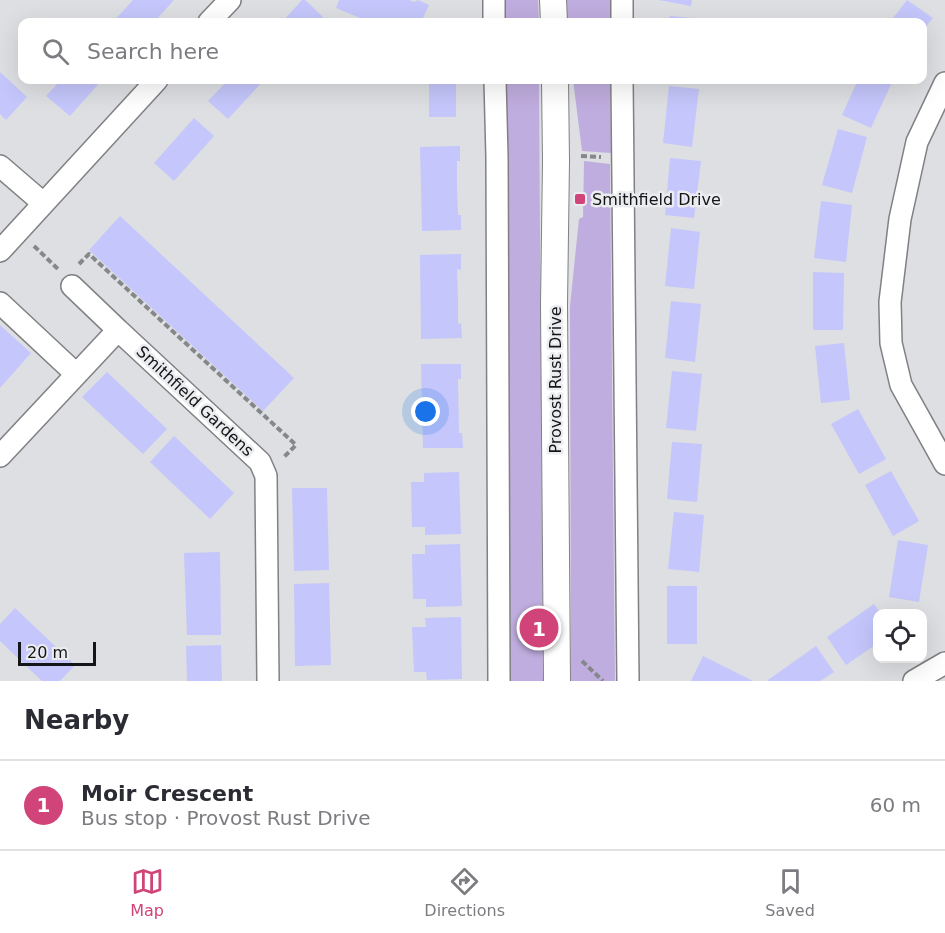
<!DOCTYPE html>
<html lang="en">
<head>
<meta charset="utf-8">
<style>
  :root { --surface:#fff; --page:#f2f2f3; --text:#2b2b33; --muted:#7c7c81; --line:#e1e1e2; --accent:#d04479 }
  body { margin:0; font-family:"DejaVu Sans",sans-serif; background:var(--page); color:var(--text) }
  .controls { position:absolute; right:18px; bottom:18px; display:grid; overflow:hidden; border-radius:12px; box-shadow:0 6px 24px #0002 }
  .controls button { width:54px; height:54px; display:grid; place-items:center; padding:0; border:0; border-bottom:2px solid var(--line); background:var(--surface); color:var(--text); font:30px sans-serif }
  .scale { position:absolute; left:18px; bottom:15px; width:78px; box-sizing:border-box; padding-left:6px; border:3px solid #141516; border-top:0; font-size:16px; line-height:21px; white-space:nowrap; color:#141516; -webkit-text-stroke:4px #ebecef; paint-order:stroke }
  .you { position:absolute; left:426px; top:412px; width:21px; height:21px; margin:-15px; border:4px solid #fff; border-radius:50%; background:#1a73e8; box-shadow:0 0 0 9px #1a73e833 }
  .badge { display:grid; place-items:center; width:39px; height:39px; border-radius:50%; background:var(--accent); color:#fff; font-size:20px; font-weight:700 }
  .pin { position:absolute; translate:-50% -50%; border:3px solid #fff; box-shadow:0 2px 6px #0006 }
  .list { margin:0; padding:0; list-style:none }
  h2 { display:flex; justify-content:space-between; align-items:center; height:78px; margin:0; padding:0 24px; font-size:26px }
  h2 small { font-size:20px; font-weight:400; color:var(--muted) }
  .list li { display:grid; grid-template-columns:39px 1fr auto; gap:18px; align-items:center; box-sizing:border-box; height:90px; padding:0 24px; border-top:2px solid var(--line) }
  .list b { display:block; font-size:22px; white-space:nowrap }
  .list p { margin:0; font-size:20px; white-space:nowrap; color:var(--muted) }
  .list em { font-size:20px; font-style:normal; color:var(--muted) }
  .icon { flex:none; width:33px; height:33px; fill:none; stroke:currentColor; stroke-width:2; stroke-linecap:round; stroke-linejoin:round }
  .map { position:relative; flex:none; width:945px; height:681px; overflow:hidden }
  .search { position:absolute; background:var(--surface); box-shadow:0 6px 24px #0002; left:18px; right:18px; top:18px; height:66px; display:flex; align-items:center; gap:15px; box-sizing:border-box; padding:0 21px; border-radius:12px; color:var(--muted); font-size:22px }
  .sheet { height:168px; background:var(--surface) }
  nav { display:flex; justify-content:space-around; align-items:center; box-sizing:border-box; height:84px; border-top:2px solid var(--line); background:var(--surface); font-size:16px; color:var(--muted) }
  nav a { display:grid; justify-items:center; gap:3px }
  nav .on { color:var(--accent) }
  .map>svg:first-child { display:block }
  .green { fill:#c0addf }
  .building { fill:#c5c6fb }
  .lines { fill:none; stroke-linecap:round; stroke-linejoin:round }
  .minor-casing { stroke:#808184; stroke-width:24 }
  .tertiary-casing { stroke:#808184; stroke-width:28 }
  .path { stroke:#858789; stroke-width:4; stroke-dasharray:6 3; stroke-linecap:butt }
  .minor { stroke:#fff; stroke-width:21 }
  .tertiary { stroke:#fff; stroke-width:26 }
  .poi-dot { fill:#d04479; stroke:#ebecef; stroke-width:2 }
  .labels { text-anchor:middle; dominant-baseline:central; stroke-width:5; stroke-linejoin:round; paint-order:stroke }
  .poi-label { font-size:16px; fill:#141516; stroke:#ebecef; text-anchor:start }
  .street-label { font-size:16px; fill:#141516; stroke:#ebecef }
</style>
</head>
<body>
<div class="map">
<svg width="945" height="681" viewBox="0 0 945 681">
  <rect width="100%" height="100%" fill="#dddfe2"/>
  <!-- green -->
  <path class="green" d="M503 0H538L539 22H504Z
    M567 0H610V22H567Z
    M504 80H539L543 681H508Z
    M573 80H610L611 153 582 151Z
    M584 161 610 164 615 681H571L570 306 579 219 583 217Z"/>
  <!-- building -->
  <path class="building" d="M133 0H174L154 22H113Z
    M302 0H305L323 17 318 22H282Z
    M339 0H409L414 2 418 0 429 5 421 22H370L336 8Z
    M659 0H692L691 6Z
    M907 0 933 18 922 31V22H890Z
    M670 16 701 19 700 22H669Z
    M0 72 27 97 6 120 0 114Z
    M61 80H102L70 116 46 96Z
    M228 80H264L228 119 208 101Z
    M429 80H456V117H429Z
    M858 80H893L871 128 842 115Z
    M669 86 699 89 692 147 663 143Z
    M194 118 214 136 174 181 154 163Z
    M838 129 867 137 852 193 822 185Z
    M460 146V161H457V188L458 215H461V230L422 231 420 147Z
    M670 158 701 161 694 218 665 215Z
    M821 201 852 205 846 262 814 258Z
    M120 216 294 378 263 411 89 250Z
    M671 228 700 232 694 289 665 286Z
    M461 254V270L457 269 458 297V324L461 323 462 338 421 339 420 255Z
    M813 272 844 273 843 330H813Z
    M671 301 701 304 695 362 665 358Z
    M0 325 31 353 0 388Z
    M844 343 850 400 821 403 815 346Z
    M421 364H461V379H458L459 433H462L463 448H423Z
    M672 371 702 374 696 431 666 428Z
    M107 372 167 429 143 454 82 397Z
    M858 409 886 459 859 474 831 424Z
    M174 436 234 493 210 519 150 462Z
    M672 442 702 444 697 502 667 499Z
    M891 471 919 521 893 536 865 485Z
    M459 472 461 534 425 535V527H412L411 482H424V473Z
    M292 488H327L329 570 294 571Z
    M674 512 704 515 699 572 668 569Z
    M898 540 928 545 919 602 889 597Z
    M460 544 462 606 426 607V599H413L412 554H425V545Z
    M220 552 221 635H187L184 553Z
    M329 583 331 665 295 666 294 584Z
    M667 586H697V644H667Z
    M874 604 881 614H878V643L846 665 827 637Z
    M15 608 75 665 60 681H42L0 641V624Z
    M461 617 462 679 427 680 426 672H414L412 627H426L425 618Z
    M221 645 222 681H187L186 646Z
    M816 646 834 672 820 681H769L768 680Z
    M703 656 753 681H691Z"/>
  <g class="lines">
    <defs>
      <path id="minor" d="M494 0V22
        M622 0V22
        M209 22 230 0
        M495 80 497 157 499 681
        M622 80 628 681
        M945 83 917 142 900 219 890 302 891 343 901 385 945 464
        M0 166 43 203
        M0 251 157 80
        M72 286 118 330
        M0 303 76 374
        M0 456 118 330 260 462 266 476 268 681
        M914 681 945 663"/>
      <path id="tertiary" d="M553 0 554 22
        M555 80 556 161 554 305 557 681"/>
    </defs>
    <!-- minor casing -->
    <use href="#minor" class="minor-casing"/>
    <!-- tertiary casing -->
    <use href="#tertiary" class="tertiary-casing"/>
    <!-- path -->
    <path class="path" d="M581 156 601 157
      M34 246 59 270
      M79 264 89 254 296 445 283 458
      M582 661 603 681"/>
    <!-- minor -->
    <use href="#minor" class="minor"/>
    <!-- tertiary -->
    <use href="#tertiary" class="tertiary"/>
  </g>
  <!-- markers -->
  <rect class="poi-dot" x="574" y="193" width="12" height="12" rx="3"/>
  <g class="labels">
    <!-- poi labels -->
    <g class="poi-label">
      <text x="592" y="199">Smithfield Drive</text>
    </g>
    <!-- street labels -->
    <g class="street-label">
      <text transform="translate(555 380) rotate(-90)">Provost Rust Drive</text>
      <text transform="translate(195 401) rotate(43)">Smithfield Gardens</text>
    </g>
  </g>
</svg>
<div class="controls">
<button><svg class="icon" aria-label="locate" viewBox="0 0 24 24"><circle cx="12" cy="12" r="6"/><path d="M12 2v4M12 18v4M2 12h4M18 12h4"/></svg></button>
</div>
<div class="scale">20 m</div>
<div class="you"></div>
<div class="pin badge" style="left:539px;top:628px">1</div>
<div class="search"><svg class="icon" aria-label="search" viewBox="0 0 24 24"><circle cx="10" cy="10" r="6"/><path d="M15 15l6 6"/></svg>Search here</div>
</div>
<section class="sheet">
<h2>Nearby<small></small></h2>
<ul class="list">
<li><span class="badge">1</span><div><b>Moir Crescent</b><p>Bus stop · Provost Rust Drive</p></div><em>60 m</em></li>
</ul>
</section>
<nav>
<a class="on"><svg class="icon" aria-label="map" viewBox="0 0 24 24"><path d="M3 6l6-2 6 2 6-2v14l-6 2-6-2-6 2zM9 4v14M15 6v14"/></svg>Map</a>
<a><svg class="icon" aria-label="directions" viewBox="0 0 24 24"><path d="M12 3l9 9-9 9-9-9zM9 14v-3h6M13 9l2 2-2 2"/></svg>Directions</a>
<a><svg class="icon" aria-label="saved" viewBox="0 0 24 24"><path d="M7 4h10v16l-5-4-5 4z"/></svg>Saved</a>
</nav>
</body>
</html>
